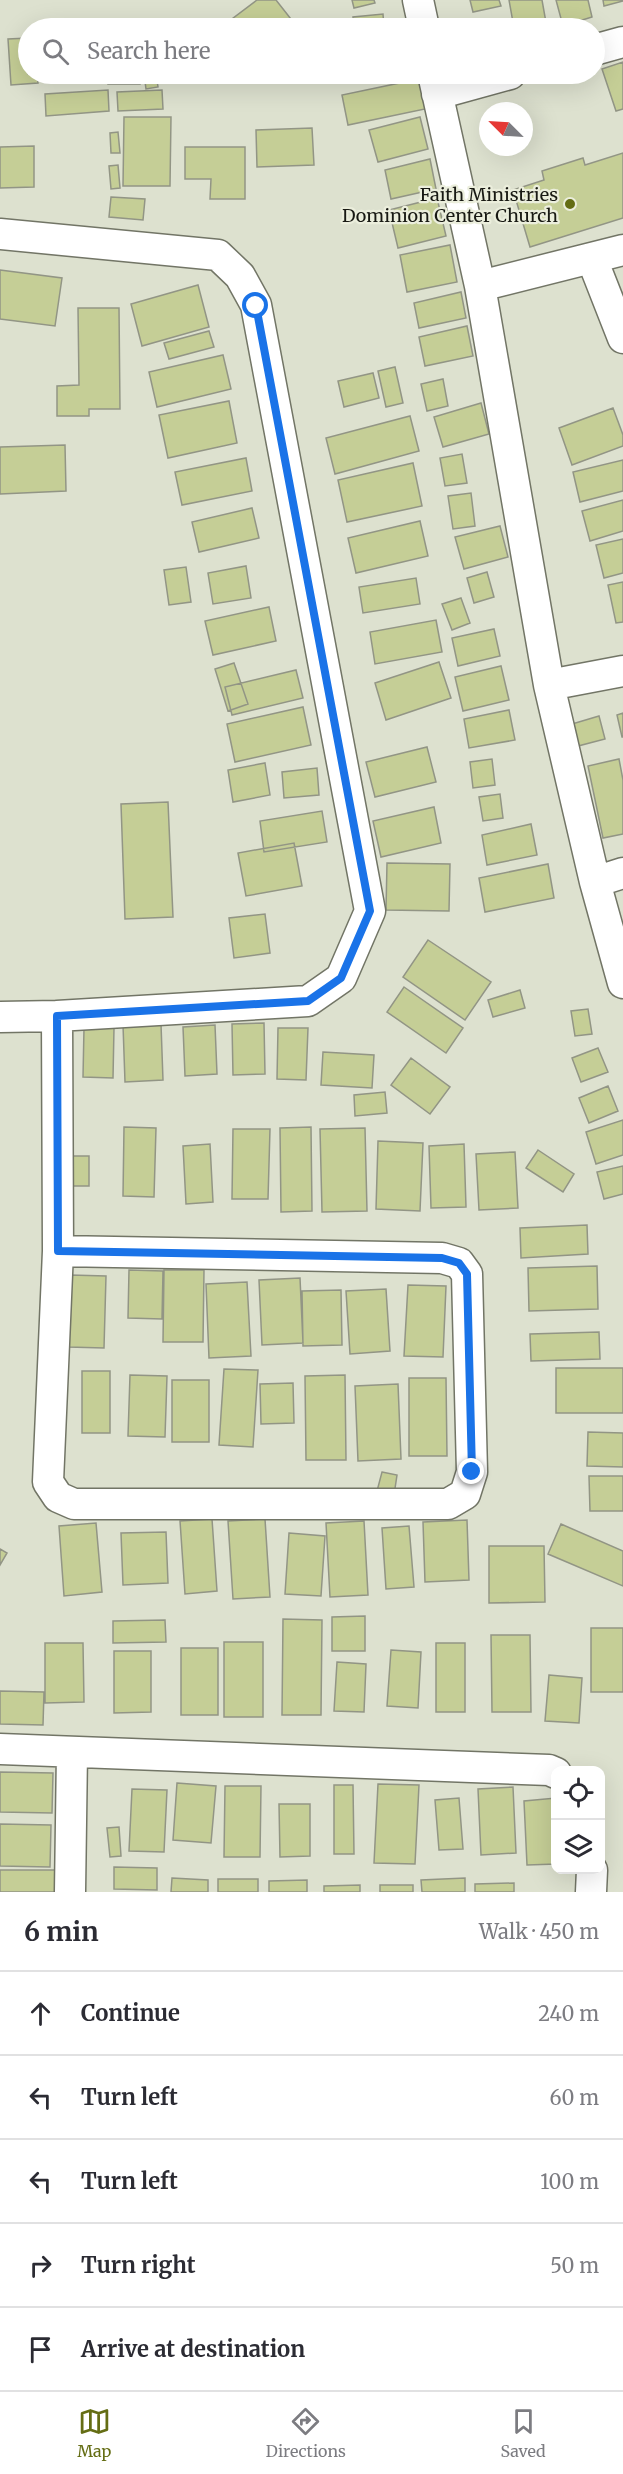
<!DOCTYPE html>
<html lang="en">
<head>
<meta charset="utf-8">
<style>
  :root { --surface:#fff; --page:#f7f7f7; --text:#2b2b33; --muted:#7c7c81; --line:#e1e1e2; --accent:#646d14 }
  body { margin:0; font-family:Merriweather,serif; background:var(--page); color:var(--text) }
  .controls { position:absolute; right:18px; bottom:18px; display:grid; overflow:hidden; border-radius:12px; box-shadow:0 6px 24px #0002 }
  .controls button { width:54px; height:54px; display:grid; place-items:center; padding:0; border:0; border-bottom:2px solid var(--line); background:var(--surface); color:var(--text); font:30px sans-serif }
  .compass { position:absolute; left:479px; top:102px; width:54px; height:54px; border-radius:50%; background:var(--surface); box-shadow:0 6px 24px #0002; rotate:294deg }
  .stop { position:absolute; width:18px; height:18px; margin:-14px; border:4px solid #1a73e8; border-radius:50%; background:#fff }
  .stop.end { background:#1a73e8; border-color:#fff; box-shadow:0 2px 6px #0008 }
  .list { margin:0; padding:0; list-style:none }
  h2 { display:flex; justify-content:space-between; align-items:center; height:78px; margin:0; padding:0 24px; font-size:26px }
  h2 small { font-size:20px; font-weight:400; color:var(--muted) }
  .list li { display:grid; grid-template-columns:39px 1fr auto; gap:18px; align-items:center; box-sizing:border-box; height:84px; padding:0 24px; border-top:2px solid var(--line) }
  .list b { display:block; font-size:22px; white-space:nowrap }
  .list em { font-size:20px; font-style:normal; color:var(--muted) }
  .icon { flex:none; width:33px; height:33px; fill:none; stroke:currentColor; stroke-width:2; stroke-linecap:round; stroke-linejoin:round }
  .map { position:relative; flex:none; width:623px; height:1892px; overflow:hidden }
  .search { position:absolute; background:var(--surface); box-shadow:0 6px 24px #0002; left:18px; right:18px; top:18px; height:66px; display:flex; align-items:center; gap:15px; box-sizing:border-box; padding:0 21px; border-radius:33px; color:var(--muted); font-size:22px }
  .sheet { height:498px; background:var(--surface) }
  nav { display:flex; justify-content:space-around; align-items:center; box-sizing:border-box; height:84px; border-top:2px solid var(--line); background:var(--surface); font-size:16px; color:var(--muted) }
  nav a { display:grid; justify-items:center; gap:3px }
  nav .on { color:var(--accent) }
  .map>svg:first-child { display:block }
  .building { fill:#c5ce96; stroke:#929585; stroke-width:1.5 }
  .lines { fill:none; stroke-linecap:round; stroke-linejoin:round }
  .minor-casing { stroke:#727566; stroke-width:33 }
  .minor { stroke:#fff; stroke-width:30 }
  .route { stroke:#1a73e8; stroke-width:8 }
  .poi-dot { fill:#646d14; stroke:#ebeedc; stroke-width:2 }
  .labels { text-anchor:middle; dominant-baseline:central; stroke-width:4.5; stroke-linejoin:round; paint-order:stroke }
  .poi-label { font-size:18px; fill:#181913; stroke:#ebeedc; text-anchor:end }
</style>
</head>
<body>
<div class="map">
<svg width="623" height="1892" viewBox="0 0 623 1892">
  <rect width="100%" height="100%" fill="#dde1cf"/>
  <!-- building -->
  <path class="building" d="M257 0H276L298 28H220Z
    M352 0H374L375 3 354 8Z
    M470 0H499L501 6 473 12Z
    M509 0H542L547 28H514Z
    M556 0H588L592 17 563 26Z
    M603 0H623V1L604 6Z
    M383 14 384 28H354L353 17Z
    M187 20V28H113V21Z
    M28 38V74H37L38 83 11 85 8 39Z
    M623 62V109L616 111 602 69Z
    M108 74H140V84H108Z
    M144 74H156L158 87 146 89Z
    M362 74H405L364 83Z
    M419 79 425 109 348 125 342 95Z
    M108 90 109 111 46 116 45 94Z
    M162 90 163 109 118 111 117 92Z
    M124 117H171L170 186H123Z
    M420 117 428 149 378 162 369 130Z
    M312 128 314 165 257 167 256 130Z
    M118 132 120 153H111L110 133Z
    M34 146V187L0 188V147Z
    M185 147H245V199H210L211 179H185Z
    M623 153V218L530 247 513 190 544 180 542 171 583 158 585 165Z
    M430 159 436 189 391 199 385 170Z
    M118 165 120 188 111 189 109 166Z
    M111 197 145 199 143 220 109 217Z
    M437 198 446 236 398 248 389 210Z
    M450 245 457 282 407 292 400 255Z
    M0 270 62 278 55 326 0 319Z
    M198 285 209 327 142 346 131 304Z
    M461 292 466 318 419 328 414 303Z
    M78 308H119L120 409H89V416H57V386L79 385Z
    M467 326 473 356 425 366 419 337Z
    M209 331 214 347 169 359 164 343Z
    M223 355 231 389 157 407 149 372Z
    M395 367 403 403 386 407 378 371Z
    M373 373 379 398 344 407 338 381Z
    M443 379 448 406 427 411 421 384Z
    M229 401 237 443 168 458 159 415Z
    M481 403 489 434 443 447 434 417Z
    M613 408 623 435V446L572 465 559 428Z
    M410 416 419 451 335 474 326 438Z
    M65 445 66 491 0 494V447Z
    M462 454 467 483 445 486 440 458Z
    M246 458 252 491 182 505 175 472Z
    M623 460V491L580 502 573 472Z
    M413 463 422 506 347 522 338 480Z
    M471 493 475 526 453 529 448 496Z
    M623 500V531L590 541 582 511Z
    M252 508 259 538 199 552 192 522Z
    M420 521 428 556 356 573 348 538Z
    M500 526 508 557 464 569 455 537Z
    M623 539V573L604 578 596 545Z
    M246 566 251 598 213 604 208 573Z
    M186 567 191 602 169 605 164 570Z
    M487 572 494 597 474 603 467 578Z
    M416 578 420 604 363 613 359 587Z
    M623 582V622L616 623 608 585Z
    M461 598 470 623 452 630 442 604Z
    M269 607 276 641 213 655 205 621Z
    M436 620 442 652 375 664 370 632Z
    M494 629 500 656 458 666 452 638Z
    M439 662 451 698 386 720 375 683Z
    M234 663 248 704 228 711 215 669Z
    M501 666 509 700 463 711 455 677Z
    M296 670 303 698 232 715 225 687Z
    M303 707 311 745 235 762 227 724Z
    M509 710 515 740 469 748 464 719Z
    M623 713V737H622L617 715Z
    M599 716 605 739 578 746 572 724Z
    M427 747 436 782 375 797 366 762Z
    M492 759 495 785 473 788 470 762Z
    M619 759 623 780V834L603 838 588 766Z
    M265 763 270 795 233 802 228 770Z
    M317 768 319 795 284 798 282 772Z
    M500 794 503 818 483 821 479 797Z
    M168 802 173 917 125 919 121 804Z
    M434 807 441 843 381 857 373 821Z
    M322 811 327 842 264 852 260 821Z
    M531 824 537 855 487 865 482 835Z
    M294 843 302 886 246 896 238 853Z
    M387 863 450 864 449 911 386 910Z
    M548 864 554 898 485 912 479 878Z
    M265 914 270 953 234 958 229 918Z
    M428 940 491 982 465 1020 403 977Z
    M404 987 463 1028 446 1053 387 1012Z
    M520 990 525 1008 493 1017 488 1000Z
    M588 1009 592 1034 575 1036 571 1011Z
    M264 1023 265 1074 233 1075 232 1024Z
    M161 1024 163 1080 125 1082 123 1025Z
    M215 1025 217 1074 185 1076 183 1027Z
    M84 1028H114L113 1078 83 1077Z
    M278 1028H308L306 1080 277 1079Z
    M598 1048 608 1072 581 1082 572 1058Z
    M323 1052 374 1055 372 1088 321 1085Z
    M411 1058 450 1087 430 1114 391 1085Z
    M608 1086 618 1111 589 1123 579 1098Z
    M385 1092 387 1113 355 1116 354 1095Z
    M623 1120V1155L596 1164 586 1132Z
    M124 1127 156 1128 154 1197 123 1196Z
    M311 1127 312 1211 281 1212 280 1128Z
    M365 1128 367 1211 322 1212 320 1129Z
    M233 1129H270L268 1199H232Z
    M378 1141 423 1143 420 1211 376 1209Z
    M210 1144 213 1202 186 1204 183 1146Z
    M464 1144 466 1207 431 1208 429 1146Z
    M538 1150 574 1174 563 1192 526 1168Z
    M515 1152 518 1208 479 1210 476 1154Z
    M71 1156H89V1186H71Z
    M623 1166V1194L604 1199 597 1172Z
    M587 1225 588 1254 521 1258 520 1228Z
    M597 1266 598 1309 529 1311 528 1268Z
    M129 1270 163 1271 162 1319 128 1318Z
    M164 1270H204L203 1342H163Z
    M70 1275 106 1276 104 1348 68 1347Z
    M300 1278 303 1343 262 1345 259 1280Z
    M247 1282 251 1356 209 1358 206 1284Z
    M408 1285 446 1286 443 1357 404 1356Z
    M386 1289 390 1351 350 1354 346 1291Z
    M341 1290 342 1345 303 1346 302 1291Z
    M599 1332 600 1359 531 1361 530 1334Z
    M556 1368H623V1413H556Z
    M224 1369 258 1370 253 1447 219 1445Z
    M82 1371H110V1433H82Z
    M130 1375 167 1376 165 1437 128 1436Z
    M345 1375 346 1460H306L305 1376Z
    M409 1378H446L447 1456H409Z
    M172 1380H209V1442H172Z
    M293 1383 294 1423 261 1424 260 1384Z
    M398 1384 401 1459 358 1461 355 1386Z
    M588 1432 623 1433V1467L587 1466Z
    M382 1472 397 1475 394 1495 377 1491Z
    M589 1476H623V1511H590Z
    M212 1519 217 1591 185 1594 180 1521Z
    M265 1519 270 1597 233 1599 228 1521Z
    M467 1520 469 1580 425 1582 423 1522Z
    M364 1521 368 1595 330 1597 326 1523Z
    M96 1523 102 1592 64 1596 59 1526Z
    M561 1524 623 1551V1586L548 1554Z
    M409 1526 414 1587 386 1589 382 1528Z
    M166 1532 168 1583 123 1585 121 1533Z
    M289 1533 325 1536 321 1596 285 1594Z
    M489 1546H544L545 1602 489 1603Z
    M0 1549 7 1553 0 1565Z
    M365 1616V1651H332V1617Z
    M283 1619 322 1620 321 1715H282Z
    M165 1620 166 1642 113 1643V1621Z
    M591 1628H623V1692H591Z
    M491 1635H530L531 1712H492Z
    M224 1642H263V1717H224Z
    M45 1643H83L84 1702 45 1703Z
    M436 1643H465V1712H436Z
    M181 1648H218V1715H181Z
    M391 1650 421 1652 418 1708 387 1706Z
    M114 1651H151V1712L114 1713Z
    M337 1662 366 1664 364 1712 334 1711Z
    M549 1675 582 1678 579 1723 545 1721Z
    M0 1691 44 1692 43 1725 0 1724Z
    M0 1772 53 1773 52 1813 0 1812Z
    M177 1783 216 1786 211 1843 173 1840Z
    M378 1784 419 1785 415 1864 374 1863Z
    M334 1785H353L354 1854H334Z
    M225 1786H261L260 1857H224Z
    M513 1787 516 1853 481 1855 478 1789Z
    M132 1789 167 1790 164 1852 129 1851Z
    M459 1798 463 1849 439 1850 435 1800Z
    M556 1798V1864L527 1865 524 1801Z
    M279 1804H310V1856L280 1857Z
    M0 1824 51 1825 50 1867 0 1866Z
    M119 1827 121 1856 110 1857 107 1828Z
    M114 1867 157 1868V1890L114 1889Z
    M0 1870H55V1892H0Z
    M172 1878 208 1880V1892H171Z
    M465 1878V1892H422L421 1880Z
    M218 1879H258V1892H218Z
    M307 1880V1892H269V1881Z
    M514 1883V1892H475V1884Z
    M360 1885V1892H324V1886Z
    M380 1885H413V1892H380Z"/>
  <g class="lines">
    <defs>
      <path id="minor" d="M418 0 424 28
        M594 50 623 42
        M433 74 480 286 549 685 595 882 623 983
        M437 94 510 74
        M0 234 218 255 240 276 256 305 370 911 341 978 308 1001 57 1016
        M592 259 623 338
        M480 286 623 250
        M549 685 623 671
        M595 882 623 873
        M0 1017 57 1016 58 1251 48 1482 58 1497 74 1504H448L465 1494 472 1472 467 1274 459 1263 442 1258 58 1251
        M0 1749 549 1770 556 1773
        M70 1892 72 1752
        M591 1892 592 1870"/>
    </defs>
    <!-- minor casing -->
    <use href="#minor" class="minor-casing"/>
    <!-- minor -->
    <use href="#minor" class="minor"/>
  </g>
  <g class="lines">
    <!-- route -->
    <path class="route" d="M256 306 370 911 341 978 308 1001 57 1016 58 1251 442 1258 459 1263 467 1274 472 1472"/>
  </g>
  <!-- markers -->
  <circle class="poi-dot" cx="570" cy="204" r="6"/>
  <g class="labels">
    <!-- poi labels -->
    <g class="poi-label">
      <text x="558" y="194">Faith Ministries<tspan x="558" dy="21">Dominion Center Church</tspan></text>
    </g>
  </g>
</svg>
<div class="controls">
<button><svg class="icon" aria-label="locate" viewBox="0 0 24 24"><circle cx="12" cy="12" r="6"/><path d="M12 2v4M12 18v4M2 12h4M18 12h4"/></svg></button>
<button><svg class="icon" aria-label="layers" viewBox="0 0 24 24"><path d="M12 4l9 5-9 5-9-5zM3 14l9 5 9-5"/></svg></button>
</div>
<svg class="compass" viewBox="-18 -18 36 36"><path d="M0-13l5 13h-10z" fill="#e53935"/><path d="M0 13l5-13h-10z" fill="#7c7c81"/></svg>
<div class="stop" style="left:256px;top:306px"></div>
<div class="stop end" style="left:472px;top:1472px"></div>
<div class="search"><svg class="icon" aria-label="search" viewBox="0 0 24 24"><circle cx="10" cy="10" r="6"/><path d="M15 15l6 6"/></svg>Search here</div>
</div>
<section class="sheet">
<h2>6 min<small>Walk · 450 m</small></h2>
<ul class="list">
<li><svg class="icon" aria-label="ahead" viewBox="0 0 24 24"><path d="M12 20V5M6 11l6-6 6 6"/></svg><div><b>Continue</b></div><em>240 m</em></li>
<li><svg class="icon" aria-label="left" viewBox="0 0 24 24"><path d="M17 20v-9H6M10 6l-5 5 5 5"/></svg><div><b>Turn left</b></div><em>60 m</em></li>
<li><svg class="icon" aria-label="left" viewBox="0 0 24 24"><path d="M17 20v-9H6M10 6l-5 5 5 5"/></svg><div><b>Turn left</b></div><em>100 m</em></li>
<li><svg class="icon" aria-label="right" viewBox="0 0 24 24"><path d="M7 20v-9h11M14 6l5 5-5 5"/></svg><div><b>Turn right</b></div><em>50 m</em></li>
<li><svg class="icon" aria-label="arrive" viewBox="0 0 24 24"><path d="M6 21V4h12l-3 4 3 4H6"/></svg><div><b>Arrive at destination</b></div></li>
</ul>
</section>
<nav>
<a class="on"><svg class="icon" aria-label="map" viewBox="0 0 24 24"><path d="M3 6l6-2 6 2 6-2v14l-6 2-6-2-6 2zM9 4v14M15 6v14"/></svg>Map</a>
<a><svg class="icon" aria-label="directions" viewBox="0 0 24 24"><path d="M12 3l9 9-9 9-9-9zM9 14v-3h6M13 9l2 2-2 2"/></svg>Directions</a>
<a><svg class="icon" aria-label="saved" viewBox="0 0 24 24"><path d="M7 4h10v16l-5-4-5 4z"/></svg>Saved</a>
</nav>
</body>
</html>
